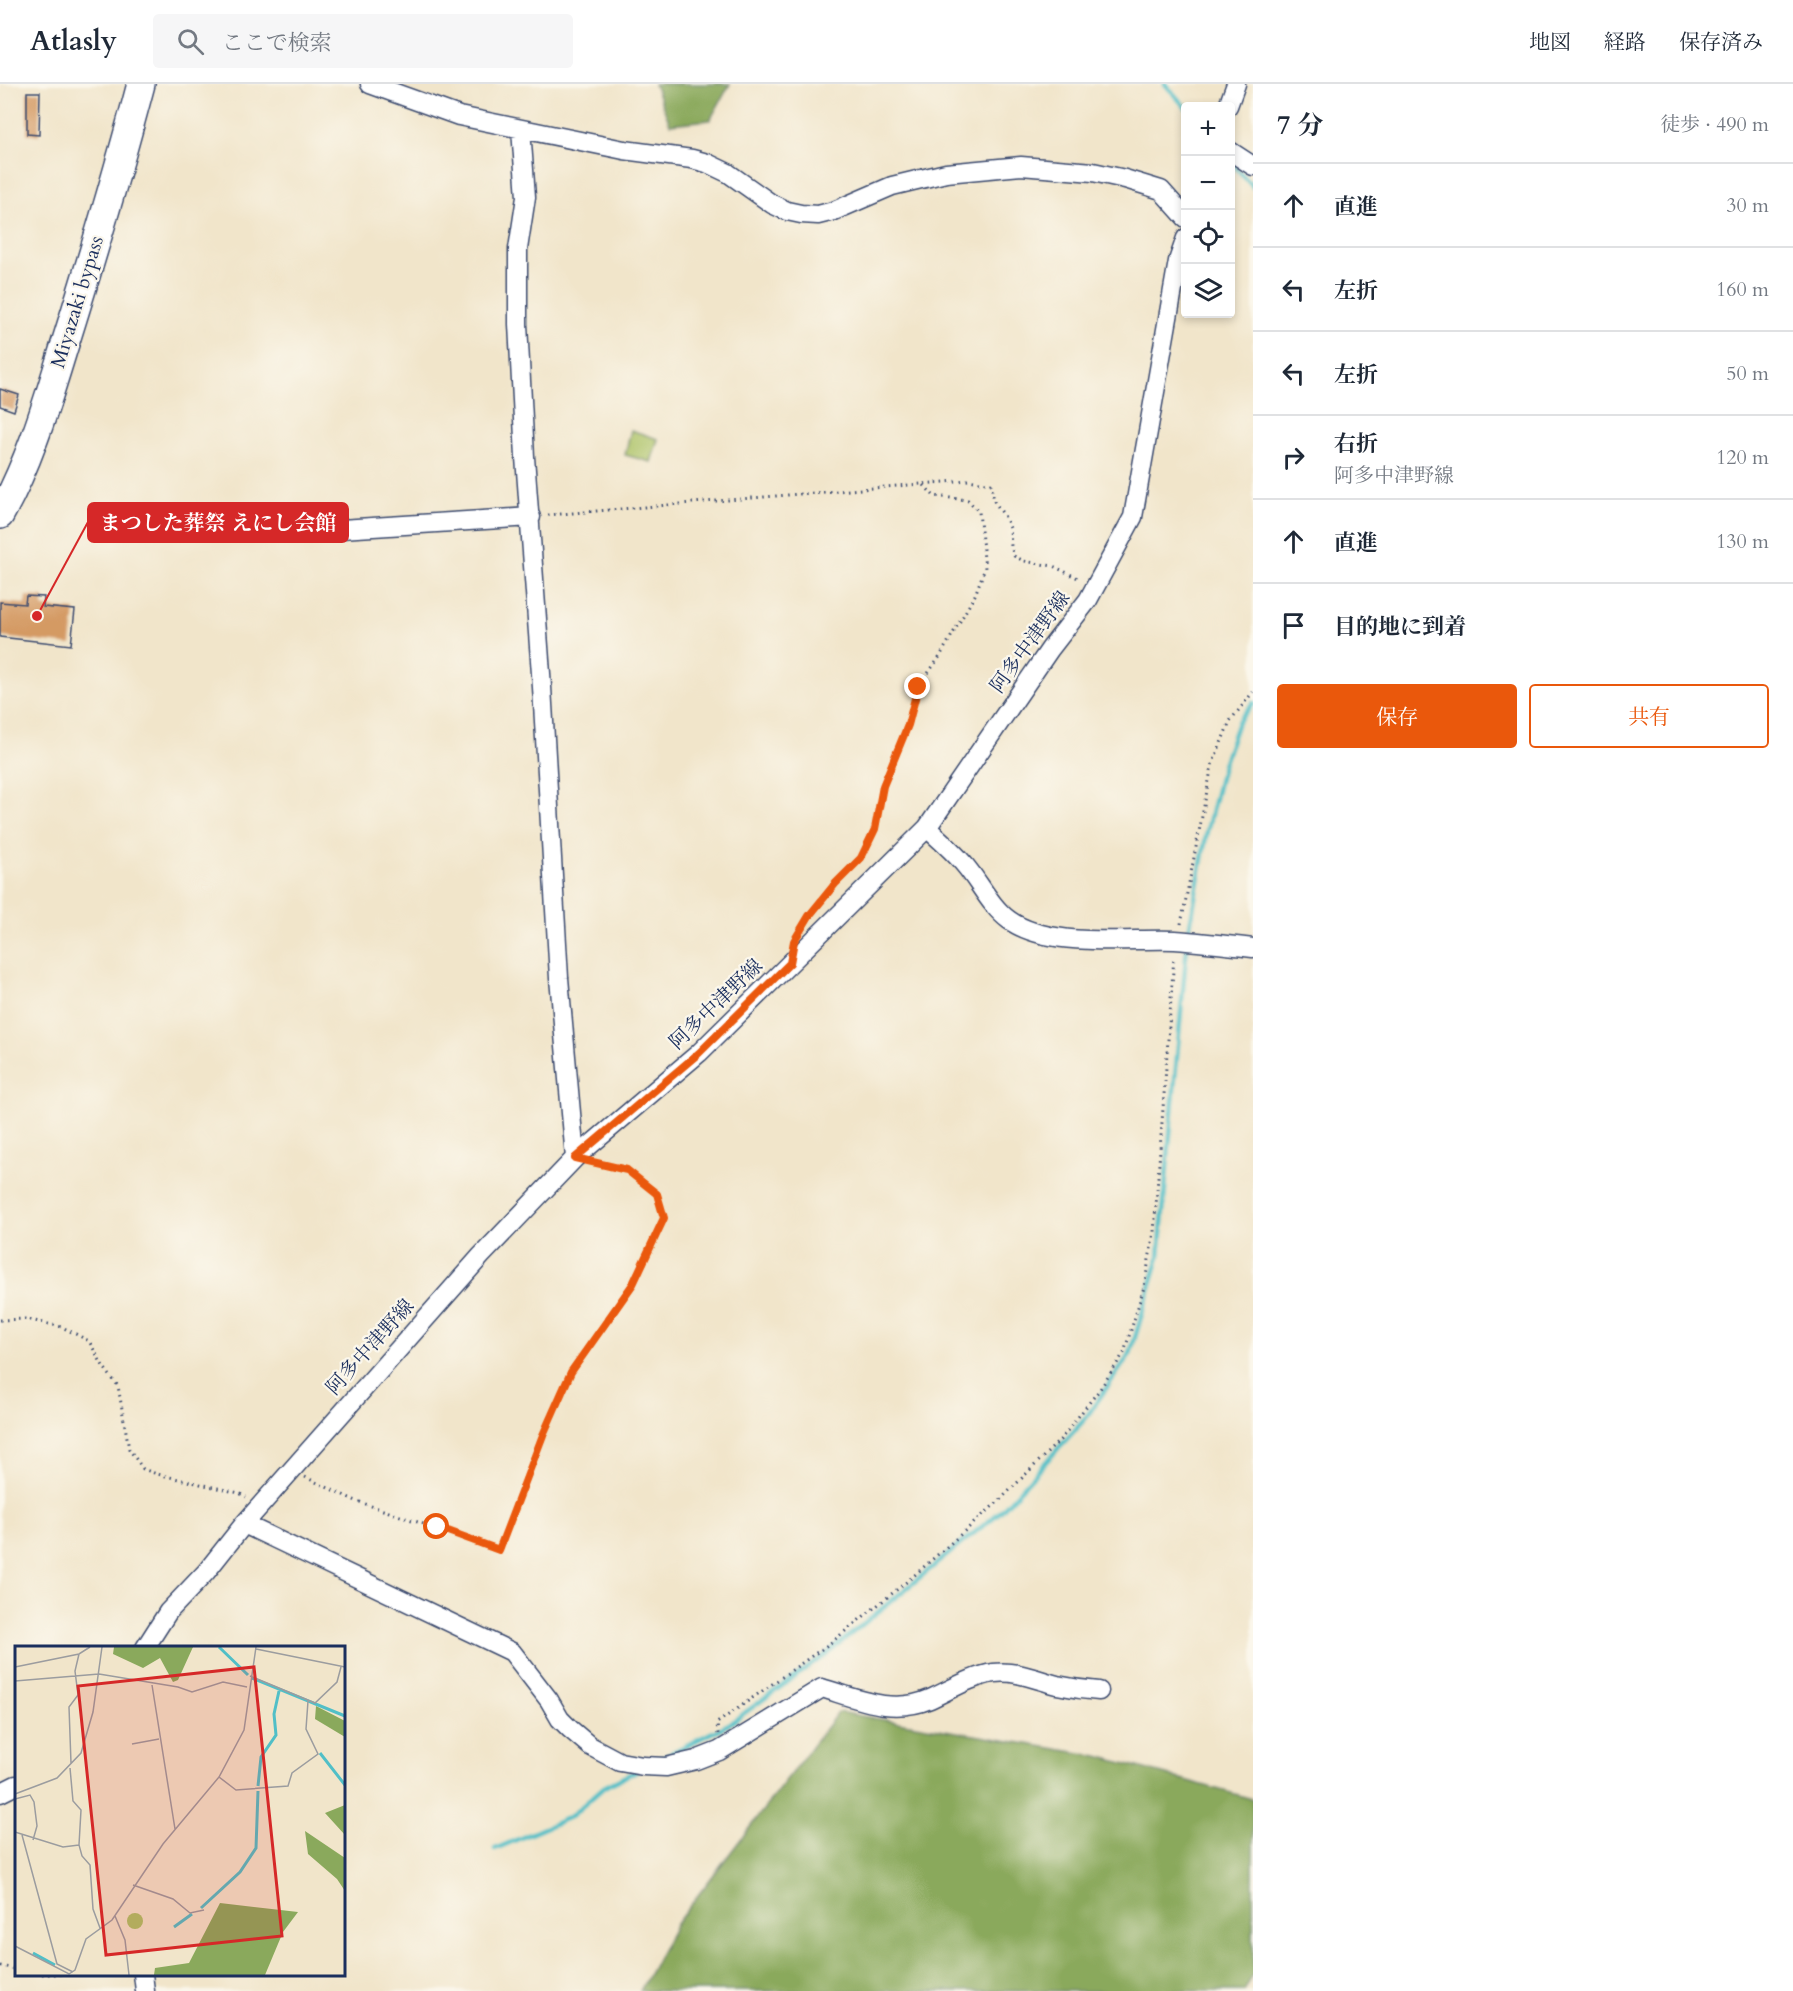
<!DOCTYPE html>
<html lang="ja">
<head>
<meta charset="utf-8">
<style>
  :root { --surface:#fff; --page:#f6f6f7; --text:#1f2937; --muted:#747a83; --line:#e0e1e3; --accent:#ea580c }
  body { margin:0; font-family:Cardo,"Noto Serif JP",serif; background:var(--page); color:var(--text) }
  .controls { position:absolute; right:18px; top:18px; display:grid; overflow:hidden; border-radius:6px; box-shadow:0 3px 9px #0003 }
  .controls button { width:54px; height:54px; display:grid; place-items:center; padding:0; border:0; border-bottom:2px solid var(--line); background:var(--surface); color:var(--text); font:30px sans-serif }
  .stop { position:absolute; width:18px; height:18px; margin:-14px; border:4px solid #ea580c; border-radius:50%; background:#fff }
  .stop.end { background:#ea580c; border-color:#fff; box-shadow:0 2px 6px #0008 }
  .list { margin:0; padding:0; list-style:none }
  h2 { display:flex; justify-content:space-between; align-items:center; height:78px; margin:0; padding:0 24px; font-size:26px }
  h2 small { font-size:20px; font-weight:400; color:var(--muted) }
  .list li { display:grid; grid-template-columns:39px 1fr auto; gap:18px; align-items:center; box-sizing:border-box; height:84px; padding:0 24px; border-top:2px solid var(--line) }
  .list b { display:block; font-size:22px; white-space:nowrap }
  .list p { margin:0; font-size:20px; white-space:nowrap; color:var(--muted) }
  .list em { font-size:20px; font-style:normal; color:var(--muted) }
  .actions { display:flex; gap:12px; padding:18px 24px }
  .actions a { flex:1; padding:14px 0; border:2px solid var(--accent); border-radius:6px; text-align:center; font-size:21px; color:var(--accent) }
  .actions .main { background:var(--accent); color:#fff }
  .icon { flex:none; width:33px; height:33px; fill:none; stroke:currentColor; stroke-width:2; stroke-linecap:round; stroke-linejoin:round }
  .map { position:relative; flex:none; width:1253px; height:1907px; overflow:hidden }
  header { display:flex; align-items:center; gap:36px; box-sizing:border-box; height:84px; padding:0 30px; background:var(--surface); border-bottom:2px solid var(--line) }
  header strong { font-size:28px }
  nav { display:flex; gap:33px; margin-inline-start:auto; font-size:21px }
  .search { width:420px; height:54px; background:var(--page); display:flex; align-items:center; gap:15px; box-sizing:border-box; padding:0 21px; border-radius:6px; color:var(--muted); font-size:22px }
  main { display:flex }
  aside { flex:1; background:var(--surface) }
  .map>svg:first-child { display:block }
  .green { fill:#adc367; stroke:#647962; stroke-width:1.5 }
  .forest { fill:#8aa95c; stroke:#526c5d; stroke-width:1.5 }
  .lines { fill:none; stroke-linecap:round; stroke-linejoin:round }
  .stream { stroke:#51bfc7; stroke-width:4.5 }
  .building { fill:#d49a63 }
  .minor-casing { stroke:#3b4a6e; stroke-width:21 }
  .highway-casing { stroke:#3b4a6e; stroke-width:30 }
  .path { stroke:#3b4a6e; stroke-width:3; stroke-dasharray:1.5 4.5; stroke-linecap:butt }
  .minor { stroke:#fff; stroke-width:18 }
  .highway { stroke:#fff; stroke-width:27 }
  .route { stroke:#ea580c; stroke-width:8 }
  .labels { text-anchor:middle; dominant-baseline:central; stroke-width:4.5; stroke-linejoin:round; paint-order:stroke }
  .street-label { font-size:20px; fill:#1b2f5e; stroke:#fbf7ec }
  .inset-river { fill:none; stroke:#51bfc7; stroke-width:3 }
  .inset-road { fill:none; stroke:#9b9c9f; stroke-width:1.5 }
  .view { fill:#d62828; fill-opacity:0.15; stroke:#d62828; stroke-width:3 }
  .inset-edge { fill:none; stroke:#1b2f5e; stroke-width:3 }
  .leader { fill:none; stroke:#d62828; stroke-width:2 }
  .callout-dot { fill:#d62828; stroke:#fbf7ec; stroke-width:2 }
  .callout { fill:#d62828; stroke:#d62828; stroke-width:2 }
  .callout-label { font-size:21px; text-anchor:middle; font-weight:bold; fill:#fff }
</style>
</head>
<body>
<header>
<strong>Atlasly</strong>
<div class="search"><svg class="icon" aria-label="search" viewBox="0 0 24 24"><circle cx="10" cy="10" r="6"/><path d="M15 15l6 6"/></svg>ここで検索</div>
<nav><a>地図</a><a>経路</a><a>保存済み</a></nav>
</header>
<main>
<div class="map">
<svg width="1253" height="1907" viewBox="0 0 1253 1907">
  <rect width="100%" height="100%" fill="#fbf7ec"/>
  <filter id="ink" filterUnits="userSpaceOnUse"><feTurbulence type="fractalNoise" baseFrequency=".0167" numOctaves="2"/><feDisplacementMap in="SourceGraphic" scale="12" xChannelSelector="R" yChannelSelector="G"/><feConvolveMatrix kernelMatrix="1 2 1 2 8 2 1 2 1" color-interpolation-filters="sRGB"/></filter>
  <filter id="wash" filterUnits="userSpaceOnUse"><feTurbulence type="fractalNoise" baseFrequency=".008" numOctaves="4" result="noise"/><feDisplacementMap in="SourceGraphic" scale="24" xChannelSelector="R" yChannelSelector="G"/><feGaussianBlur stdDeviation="1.35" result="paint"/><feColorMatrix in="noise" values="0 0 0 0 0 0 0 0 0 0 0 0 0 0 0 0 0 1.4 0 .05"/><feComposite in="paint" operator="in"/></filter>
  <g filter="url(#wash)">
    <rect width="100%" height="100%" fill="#f1e5ca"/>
    <!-- green -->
    <path class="green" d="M631 346 658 355 651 378 625 371Z"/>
    <!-- forest -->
    <path class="forest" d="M654 0H730L710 36 670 40Z
      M838 1628 1098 1672 1253 1715V1891L1244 1907H640L676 1840Z"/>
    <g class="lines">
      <!-- stream -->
      <path class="stream" d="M1165 0 1186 24
        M1230 77 1253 103
        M1188 853 1207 747 1223 681 1238 638 1253 619
        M657 1676 729 1640 824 1572 1001 1427 1085 1335 1130 1270 1159 1173 1187 861
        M495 1765 570 1733 604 1703 636 1687"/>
    </g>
    <g id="blocks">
      <!-- building -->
      <path class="building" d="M27 8H40L39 51 27 50Z
        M0 305 19 311 14 327 0 322Z
        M26 512 44 513 43 523 75 526 71 561 0 553V518L25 520Z"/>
    </g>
  </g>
  <g filter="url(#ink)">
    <use href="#blocks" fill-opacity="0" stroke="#3b4a6e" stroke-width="1.5"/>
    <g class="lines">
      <defs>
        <path id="minor" d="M370 0 459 32 624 66 692 75 707 79 728 89 772 120 787 127 801 130 818 131 834 127 892 102 946 89 1021 82 1093 88 1125 95 1161 106 1186 134
          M1228 22 1236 0
          M521 45 526 113 518 165V240L525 373 542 603 559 894 575 1074
          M1230 67 1253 82
          M341 445 531 433
          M927 744C939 755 952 766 963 779 979 797 990 822 1009 836 1049 865 1128 854 1175 856 1201 858 1227 861 1253 864
          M244 1440 512 1568 549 1616 560 1635 570 1645 590 1662 620 1678 643 1682 666 1683 696 1676 719 1667 822 1604C858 1615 893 1631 930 1615 950 1606 972 1592 994 1589 1016 1586 1037 1596 1057 1601 1071 1604 1085 1606 1099 1607
          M145 1564 168 1528 206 1488 244 1440 481 1172 575 1074 699 969 927 744 1050 565 1088 516 1133 433 1178 177 1186 154
          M0 1709 16 1701
          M143 1890 145 1907"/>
        <path id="highway" d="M0 431C30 378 47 318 65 260 92 174 118 87 141 0"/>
      </defs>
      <!-- minor casing -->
      <use href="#minor" class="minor-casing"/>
      <!-- highway casing -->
      <use href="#highway" class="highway-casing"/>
      <!-- path -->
      <path class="path" d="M548 431 969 396 991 400 994 417 1005 433 1010 444 1011 463 1014 472 1024 477 1053 482 1080 495
        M1181 840 1212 681 1230 637 1253 608
        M803 842 835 800 861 774 875 745 883 702 908 641 918 603 939 574 975 511 985 484 979 428 968 416 934 412 923 400
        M0 1236 26 1235 62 1243 89 1257 103 1282 118 1302 129 1365 143 1385 157 1390 239 1409 246 1413
        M305 1393 354 1416 499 1466 543 1351 571 1288 633 1200 664 1134 657 1110 627 1086 594 1078
        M718 1650 717 1639 833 1557 910 1495 1000 1416 1060 1356 1100 1305 1124 1269 1144 1203 1154 1148 1174 873
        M0 1882 16 1885
        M42 1890H64"/>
      <!-- minor -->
      <use href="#minor" class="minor"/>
      <!-- highway -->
      <use href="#highway" class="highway"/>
    </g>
  </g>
  <g class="lines" filter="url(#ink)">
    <!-- route -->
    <path class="route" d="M437 1443 499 1466 543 1351 571 1288 633 1200 664 1134 657 1110 627 1086 575 1074 699 969 790 879 794 857 809 832 835 800 861 774 875 745 883 702 908 641 918 603"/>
  </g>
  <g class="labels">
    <!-- street labels -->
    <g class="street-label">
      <text transform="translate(77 218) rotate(-73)">Miyazaki bypass</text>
      <text transform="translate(1030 558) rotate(-54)">阿多中津野線</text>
      <text transform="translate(716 920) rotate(-44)">阿多中津野線</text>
      <text transform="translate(370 1263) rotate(-48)">阿多中津野線</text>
    </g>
  </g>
  <!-- overview -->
  <g transform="translate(15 1562)">
    <rect width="330" height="330" fill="#f1e5ca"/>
    <path d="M112 275a8 8 0 1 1 16 0a8 8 0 1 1-16 0Z" fill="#adc367"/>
    <path d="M99 1H178L163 34 158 36 145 12 128 22 98 8ZM301 60 330 75V91L300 73ZM330 159V189L310 167ZM290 185 330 212V245L322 233 293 208ZM205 257 283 266 268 286 250 329H139L140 322 174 317Z" fill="#8aa95c"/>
    <path class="inset-river" d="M204 1 233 29M237 32 330 70M305 107 330 139M243 140 246 111 261 89 259 68 264 45M186 262 225 226 241 202 243 145M159 281 177 268M18 307 40 319"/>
    <path class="inset-road" d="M241 3 330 21M0 21 64 8 75 1M84 28 163 41 177 46 208 36 232 41M235 30 300 57 322 36 326 21M0 35 84 28M137 39 160 183M117 98 144 93M56 117 54 61 63 49 60 25 64 8M55 122 58 155 66 164 64 199 67 210 75 219 78 263 85 282M204 131 221 144 273 140 277 127 303 108 291 83 293 55M0 148 42 132 66 107 78 66 87 1M0 153 15 149 19 156 22 180 18 194M0 186 48 201 64 199M7 189 42 318 58 326M118 239 158 253 175 267 189 264M100 270 110 294 114 329M0 300 54 328 60 324 71 293 97 274 148 198 204 131 229 84 241 1"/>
    <path class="view" d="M239 21 267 290 91 309 63 40Z"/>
    <rect width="330" height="330" class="inset-edge"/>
  </g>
  <!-- callouts -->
  <path class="leader" d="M37 532L88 438"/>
  <circle class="callout-dot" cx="37" cy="532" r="6"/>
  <rect class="callout" x="88" y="419" width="260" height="39" rx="6"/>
  <g class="callout-label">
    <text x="218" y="446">まつした葬祭 えにし会館</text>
  </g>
</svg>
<div class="controls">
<button>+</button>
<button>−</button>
<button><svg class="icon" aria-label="locate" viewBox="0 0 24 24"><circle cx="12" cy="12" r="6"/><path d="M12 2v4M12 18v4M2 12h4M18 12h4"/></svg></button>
<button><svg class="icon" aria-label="layers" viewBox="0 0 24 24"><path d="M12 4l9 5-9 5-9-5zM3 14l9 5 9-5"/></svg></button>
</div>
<div class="stop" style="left:437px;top:1443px"></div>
<div class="stop end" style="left:918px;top:603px"></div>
</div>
<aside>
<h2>7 分<small>徒歩 · 490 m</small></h2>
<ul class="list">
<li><svg class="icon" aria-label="ahead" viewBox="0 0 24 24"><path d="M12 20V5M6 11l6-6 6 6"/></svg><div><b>直進</b></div><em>30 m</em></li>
<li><svg class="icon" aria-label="left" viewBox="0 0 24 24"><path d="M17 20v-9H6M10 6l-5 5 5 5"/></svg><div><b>左折</b></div><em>160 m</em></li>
<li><svg class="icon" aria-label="left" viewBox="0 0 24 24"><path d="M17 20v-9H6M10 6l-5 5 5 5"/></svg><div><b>左折</b></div><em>50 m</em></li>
<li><svg class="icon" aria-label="right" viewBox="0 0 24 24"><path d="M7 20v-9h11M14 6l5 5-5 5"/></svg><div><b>右折</b><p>阿多中津野線</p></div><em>120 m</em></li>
<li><svg class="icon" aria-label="ahead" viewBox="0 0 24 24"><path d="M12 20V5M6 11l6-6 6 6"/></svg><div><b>直進</b></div><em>130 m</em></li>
<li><svg class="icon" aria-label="arrive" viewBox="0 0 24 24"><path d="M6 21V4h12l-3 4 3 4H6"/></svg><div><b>目的地に到着</b></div></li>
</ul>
<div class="actions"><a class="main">保存</a><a>共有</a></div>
</aside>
</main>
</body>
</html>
